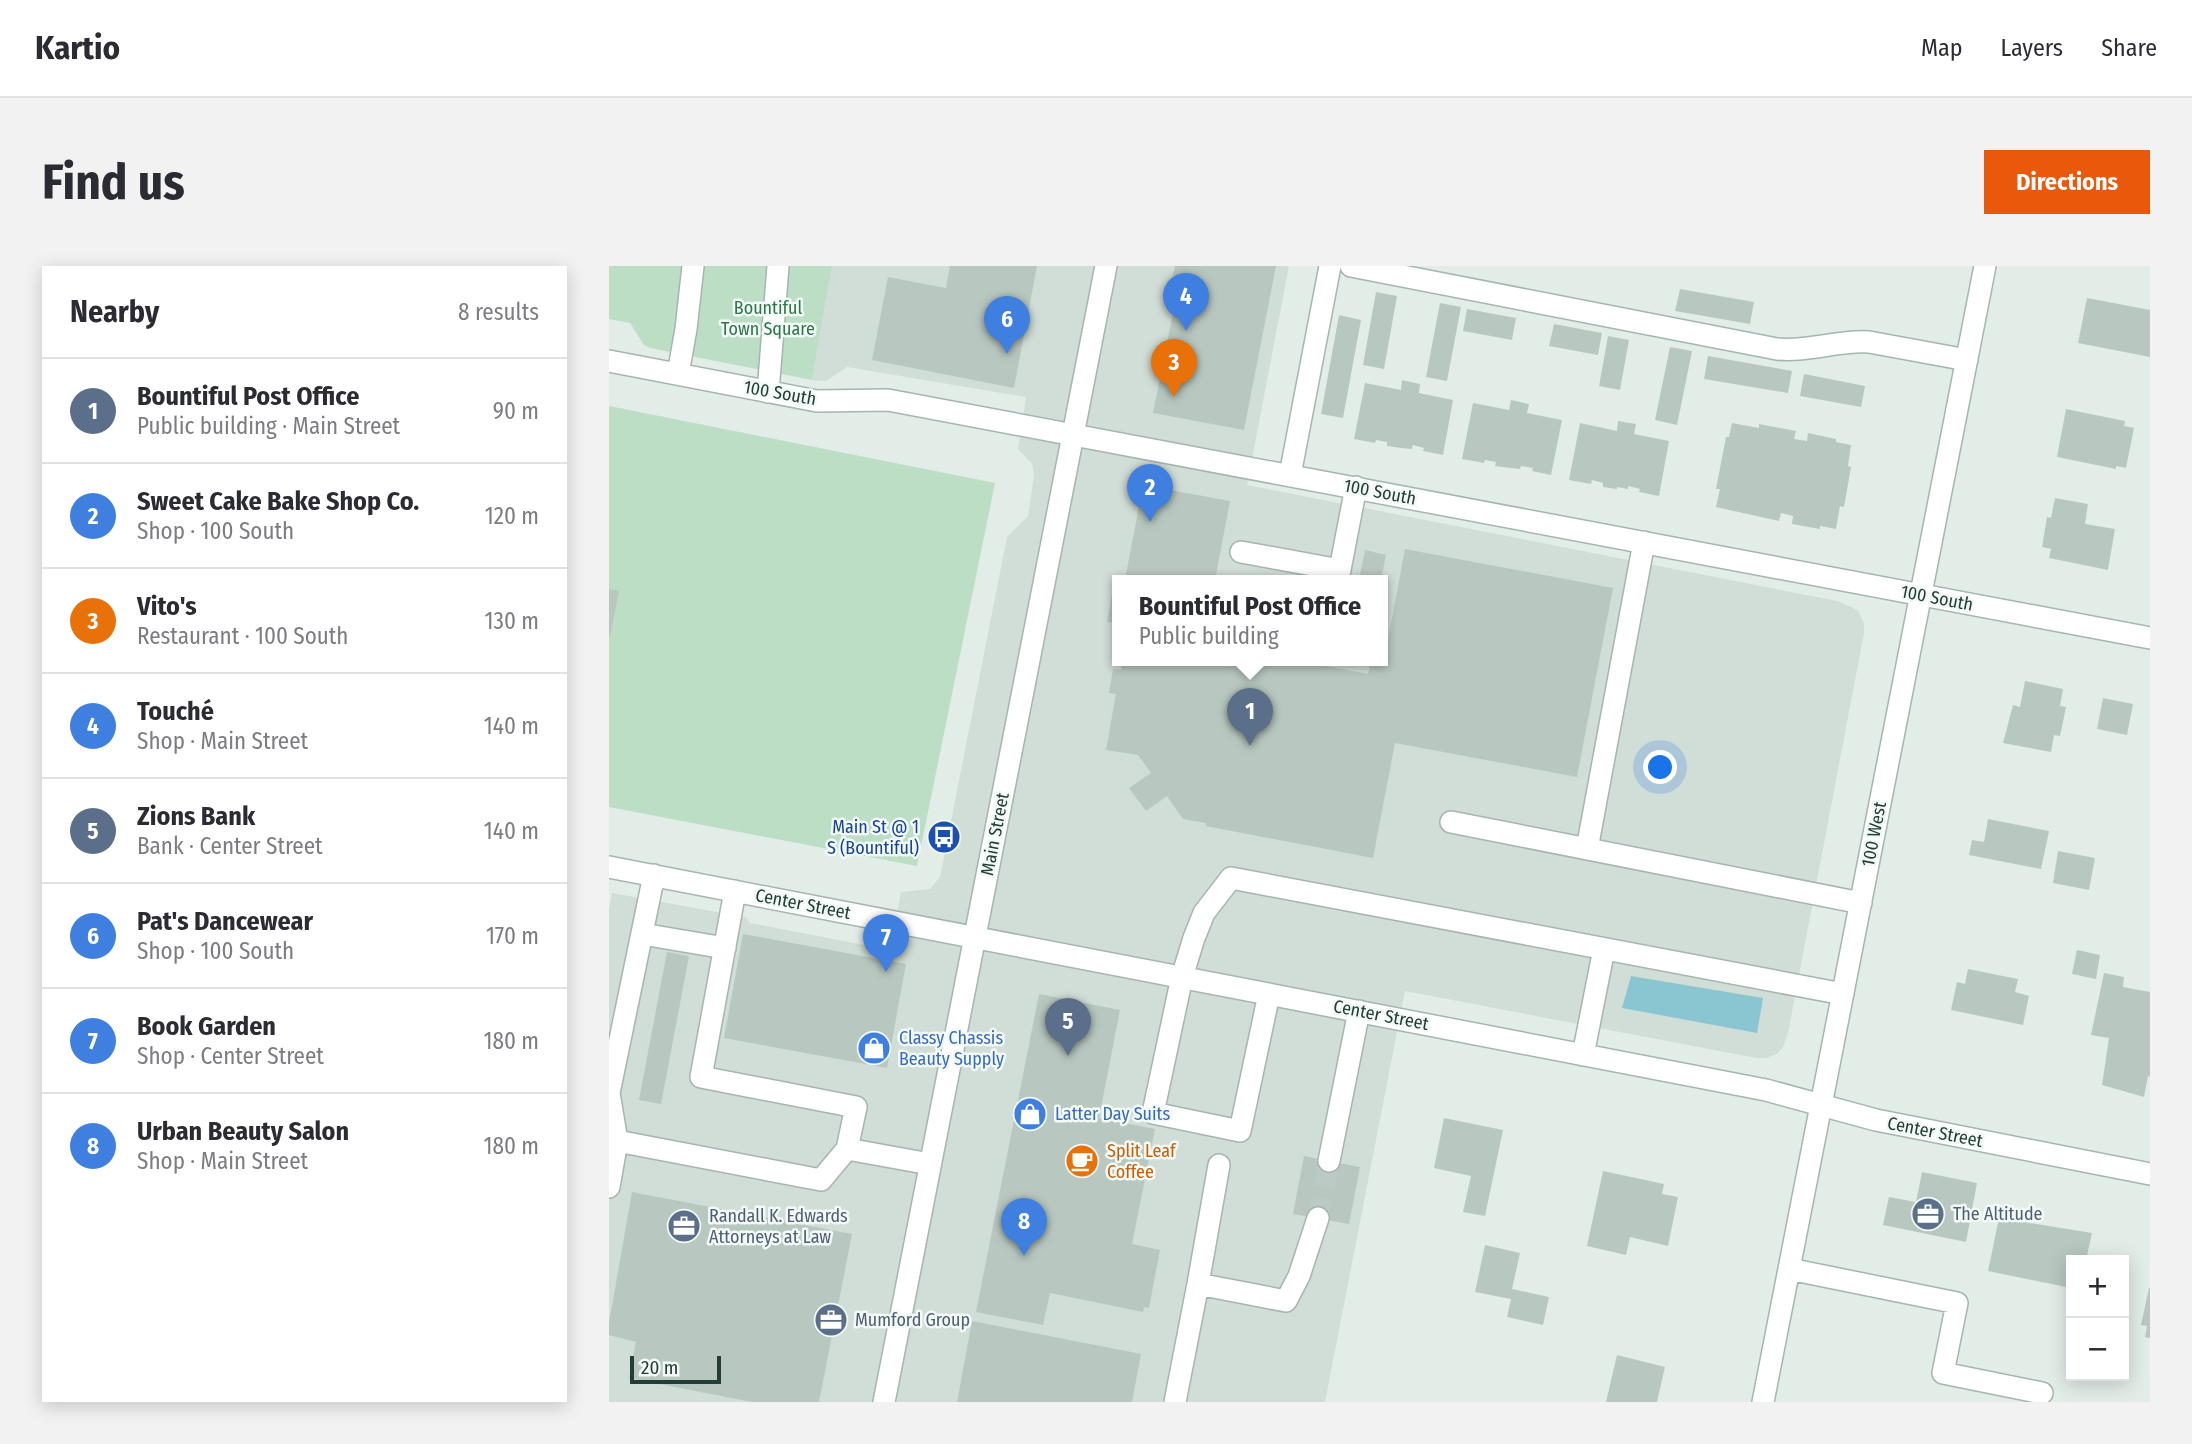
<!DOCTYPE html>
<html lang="en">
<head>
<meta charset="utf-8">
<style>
  :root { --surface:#fff; --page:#f2f2f3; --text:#2b2b33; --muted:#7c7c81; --line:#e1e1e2; --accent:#ea580c }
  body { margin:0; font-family:"Fira Sans Condensed",sans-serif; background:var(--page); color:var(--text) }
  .controls { position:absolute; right:21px; bottom:21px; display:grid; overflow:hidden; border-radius:0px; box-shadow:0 4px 18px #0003 }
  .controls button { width:63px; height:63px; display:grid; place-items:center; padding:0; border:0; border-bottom:2px solid var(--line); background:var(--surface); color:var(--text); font:35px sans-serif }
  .scale { position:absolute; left:21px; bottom:18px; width:91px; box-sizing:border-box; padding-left:7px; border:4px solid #223e37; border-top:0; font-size:19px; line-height:24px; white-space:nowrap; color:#223e37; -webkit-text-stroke:5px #f3f9f6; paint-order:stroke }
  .you { position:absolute; left:1052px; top:502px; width:24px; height:24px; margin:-18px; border:5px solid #fff; border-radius:50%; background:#1a73e8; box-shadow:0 0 0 10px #1a73e833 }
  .badge { display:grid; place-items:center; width:46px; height:46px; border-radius:50%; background:var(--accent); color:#fff; font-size:23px; font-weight:700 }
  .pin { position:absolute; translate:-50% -58px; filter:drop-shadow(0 2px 4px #0008) }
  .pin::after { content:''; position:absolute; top:37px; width:24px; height:21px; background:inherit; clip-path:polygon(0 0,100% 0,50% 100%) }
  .popup { position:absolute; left:503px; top:309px; width:276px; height:91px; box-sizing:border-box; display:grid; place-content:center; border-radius:0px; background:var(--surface); filter:drop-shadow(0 2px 5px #0005); font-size:23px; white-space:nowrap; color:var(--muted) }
  .popup b { font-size:26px; color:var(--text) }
  .popup::after { content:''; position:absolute; left:50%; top:100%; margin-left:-14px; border:14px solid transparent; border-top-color:var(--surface) }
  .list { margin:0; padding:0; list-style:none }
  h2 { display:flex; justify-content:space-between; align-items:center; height:91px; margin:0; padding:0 28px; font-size:30px }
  h2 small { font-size:23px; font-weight:400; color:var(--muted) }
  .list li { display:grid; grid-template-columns:46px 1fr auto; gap:21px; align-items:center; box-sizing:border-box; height:105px; padding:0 28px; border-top:2px solid var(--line) }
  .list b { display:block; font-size:26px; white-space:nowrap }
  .list p { margin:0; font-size:23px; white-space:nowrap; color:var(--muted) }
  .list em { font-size:23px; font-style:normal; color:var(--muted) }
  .map { position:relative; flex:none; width:1541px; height:1136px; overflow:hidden; border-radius:0px }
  header { display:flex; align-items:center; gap:42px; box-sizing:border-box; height:98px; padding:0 35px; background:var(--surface); border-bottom:2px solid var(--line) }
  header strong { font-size:33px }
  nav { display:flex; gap:38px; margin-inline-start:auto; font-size:24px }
  .intro { display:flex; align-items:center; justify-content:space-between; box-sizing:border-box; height:168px; padding:0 42px }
  h1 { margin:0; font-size:49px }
  .button { padding:18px 32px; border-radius:0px; background:var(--accent); color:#fff; font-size:24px; font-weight:700 }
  main { display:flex; gap:42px; padding:0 42px }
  aside { flex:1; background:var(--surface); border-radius:0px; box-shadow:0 4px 18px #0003 }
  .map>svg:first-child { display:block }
  .built { fill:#d1ddd7; fill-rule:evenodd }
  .green { fill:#bbdec5 }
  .water { fill:#8ac5d2 }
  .building { fill:#b8c8c1 }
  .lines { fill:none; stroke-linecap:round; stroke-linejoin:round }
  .minor-tunnel { stroke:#bccac5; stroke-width:21; stroke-dasharray:21 10; stroke-linecap:butt }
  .minor-casing { stroke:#a5b5af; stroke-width:24 }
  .minor { stroke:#fff; stroke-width:21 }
  .labels { text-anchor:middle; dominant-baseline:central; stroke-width:5; stroke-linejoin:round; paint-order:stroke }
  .park-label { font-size:18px; fill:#2c764a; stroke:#f3f9f6 }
  .street-label { font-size:18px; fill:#223e37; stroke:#f3f9f6 }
  .transit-label { font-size:18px; fill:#164399; stroke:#f3f9f6; text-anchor:end }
  .shop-label { font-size:18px; fill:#366cbe; stroke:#f3f9f6; text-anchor:start }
  .food-label { font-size:18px; fill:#c56008; stroke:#f3f9f6; text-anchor:start }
  .service-label { font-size:18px; fill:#4e5e75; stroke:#f3f9f6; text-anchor:start }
</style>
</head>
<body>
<header>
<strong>Kartio</strong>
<nav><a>Map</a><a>Layers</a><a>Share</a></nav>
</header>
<div class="intro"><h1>Find us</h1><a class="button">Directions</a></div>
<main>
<aside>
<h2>Nearby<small>8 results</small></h2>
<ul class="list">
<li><span class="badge" style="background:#5c6f8a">1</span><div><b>Bountiful Post Office</b><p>Public building · Main Street</p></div><em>90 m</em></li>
<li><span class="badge" style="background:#3f7fe0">2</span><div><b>Sweet Cake Bake Shop Co.</b><p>Shop · 100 South</p></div><em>120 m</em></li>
<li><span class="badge" style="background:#e8710a">3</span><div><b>Vito's</b><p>Restaurant · 100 South</p></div><em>130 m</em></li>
<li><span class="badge" style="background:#3f7fe0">4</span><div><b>Touché</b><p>Shop · Main Street</p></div><em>140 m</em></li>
<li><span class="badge" style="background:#5c6f8a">5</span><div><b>Zions Bank</b><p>Bank · Center Street</p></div><em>140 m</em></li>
<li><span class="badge" style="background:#3f7fe0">6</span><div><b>Pat's Dancewear</b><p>Shop · 100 South</p></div><em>170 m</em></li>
<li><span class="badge" style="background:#3f7fe0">7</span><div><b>Book Garden</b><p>Shop · Center Street</p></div><em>180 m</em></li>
<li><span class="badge" style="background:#3f7fe0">8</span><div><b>Urban Beauty Salon</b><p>Shop · Main Street</p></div><em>180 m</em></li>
</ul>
</aside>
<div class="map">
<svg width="1541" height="1136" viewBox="0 0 1541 1136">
  <rect width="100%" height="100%" fill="#e3ede8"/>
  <!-- built -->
  <path class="built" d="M223 0H680L638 219 1228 335 1249 344 1255 357V367L1179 767 1174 781 1168 788 1157 792H1147L796 725 716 1136H0V644L3 627 136 651 141 657 281 684 292 626 321 623 331 611 398 271 419 250 425 209 423 198 409 183 417 131 238 101 217 115 203 114ZM508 314H774V394H508Z"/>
  <!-- green -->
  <path class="green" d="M0 0H223L203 114 41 82 35 79 21 57 0 53Z
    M0 140 386 217 308 600 0 541Z"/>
  <!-- water -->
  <path class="water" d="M1022 710 1154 732 1148 767 1013 742Z"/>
  <!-- building -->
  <path class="building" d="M341 0H428L405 122 263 94 279 11 337 22Z
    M566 0H667L635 164 544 147 571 12 564 10Z
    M1071 23 1145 36 1141 58 1066 45Z
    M767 26 788 30 775 103 754 99Z
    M1478 32 1541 44V91L1469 77Z
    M831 37 852 41 838 115 817 111Z
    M858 43 907 52 903 74 854 65Z
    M730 49 752 54 734 152 712 148Z
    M945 58 993 67 989 89 940 80Z
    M999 70 1020 74 1011 124 990 120Z
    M1061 81 1083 85 1068 159 1046 154Z
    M1099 90 1183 105 1179 127 1095 113Z
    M1195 108 1256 120 1252 141 1191 130Z
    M793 114 811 118 810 127 844 134 834 189 814 185 815 182 804 179 803 183 792 182 778 180V176L767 174 766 177 745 173 756 117 792 124Z
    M902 134 920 138 918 147 953 154 942 209 923 205 924 202 912 200 911 203 901 202 886 200 887 196 876 194 875 197 853 193 864 137 900 144Z
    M1457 143 1516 155 1515 160 1525 162 1517 202 1507 200V203L1448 191Z
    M1009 155 1027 158 1025 168 1060 175 1050 230 1030 226 1031 223 1019 220V223L1008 221V223L994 221V217L983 214 982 218 960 214 971 157 1008 165Z
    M1123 157 1150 162V158L1187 165 1185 173 1198 175 1199 167 1227 173V176L1242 179 1239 200 1242 201 1235 241 1231 240 1227 263 1211 260V263L1183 258 1184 250 1172 247 1170 255 1107 241 1111 223H1107L1117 171H1120Z
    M534 219 621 235 606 314H516Z
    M1446 232 1479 238 1476 258 1506 263 1499 304 1440 292 1442 283 1433 281 1438 251 1442 252Z
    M796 283 1004 322 968 511 786 477 764 592 597 560V557L574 553 558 530 537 545 520 522 542 507 529 489 497 484 507 428 500 427 504 403 512 404 514 394H685L759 408 762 394H774V383L777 384Z
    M756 284 777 289 772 314H750Z
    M505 317 508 318V357L498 356Z
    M0 323 10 325 1 370 0 369Z
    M1416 415 1454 423 1451 440 1457 441 1451 470 1445 469 1442 486 1394 477 1404 439 1411 441Z
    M1494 432 1524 438 1518 469 1488 463Z
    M1379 553 1440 565 1432 603 1360 589 1363 574 1375 576Z
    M1449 585 1486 592 1480 624 1444 617Z
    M134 668 297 698 278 802 115 772Z
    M1468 684 1491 689 1487 713 1463 708Z
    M58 686 80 690 52 838 30 834Z
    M1359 703 1409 713 1406 726 1420 730 1414 759 1342 744 1348 716 1356 718Z
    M1495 707 1515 711 1514 721 1541 726V811L1539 810 1535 831 1493 819 1500 772 1482 769Z
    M430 728 511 744 490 852 546 863 523 978 551 984 540 1042 535 1041 534 1046 441 1027 434 1059 367 1046Z
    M835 852 894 864 876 950 854 946 862 910 825 902Z
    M695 890 751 901 740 958 684 948Z
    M994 905 1055 918 1053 928 1069 931 1059 980 1021 971 1017 989 978 980Z
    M1313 906 1368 917 1357 976 1274 959 1280 931 1307 936Z
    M23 926 243 968 210 1136H143L20 1112 27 1076 0 1069V1057Z
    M1390 952 1483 967 1477 994H1462V1022L1379 1005Z
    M876 979 911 987 903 1023 940 1031 934 1059 898 1051 902 1033 866 1026Z
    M1540 1022H1541V1072L1536 1071 1538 1060 1532 1059Z
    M363 1055 532 1088 523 1136H348Z
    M1008 1089 1056 1101 1048 1136H997Z"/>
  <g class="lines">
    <!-- minor-tunnel -->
    <path class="minor-tunnel" d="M709 952 720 895"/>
    <defs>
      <path id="minor" d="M742 0 1168 83C1200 86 1229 74 1260 76L1358 94
        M0 95 208 135 279 134 1541 372
        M69 108 77 63 84 0
        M159 126 169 0
        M681 209 721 0
        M632 286 731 304
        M729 314 747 221
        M842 556 1252 637
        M978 583 1035 276
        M0 601 1157 824 1267 854 1541 908
        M33 668 116 682
        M660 728 631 865 544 847 573 711 585 672 595 647 622 612 1234 728
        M974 789 995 683
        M238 883 321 898
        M0 884 8 875 0 827 45 609
        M720 895 750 745
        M610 899 589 1018 677 1035 690 1010 709 952
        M0 921 8 875 212 914 238 883 247 841 92 811 126 625
        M1180 1003 1348 1037 1334 1107 1433 1127
        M275 1136 497 0
        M566 1136 589 1018
        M1154 1136 1376 0"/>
    </defs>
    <!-- minor casing -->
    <use href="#minor" class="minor-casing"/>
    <!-- minor -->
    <use href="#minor" class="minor"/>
  </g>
  <!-- icons -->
  <defs>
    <symbol id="bus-disc" viewBox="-11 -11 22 22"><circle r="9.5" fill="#1a4fb4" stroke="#f3f9f6"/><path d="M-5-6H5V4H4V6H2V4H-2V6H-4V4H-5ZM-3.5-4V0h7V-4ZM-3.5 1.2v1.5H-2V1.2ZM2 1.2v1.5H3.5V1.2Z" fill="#fff"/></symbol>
    <symbol id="shop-disc" viewBox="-11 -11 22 22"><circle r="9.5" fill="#3f7fe0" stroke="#f3f9f6"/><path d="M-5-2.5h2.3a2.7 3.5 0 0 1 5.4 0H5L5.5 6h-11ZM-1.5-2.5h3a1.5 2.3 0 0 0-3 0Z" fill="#fff"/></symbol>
    <symbol id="cafe-disc" viewBox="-11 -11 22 22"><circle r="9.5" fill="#e8710a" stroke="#f3f9f6"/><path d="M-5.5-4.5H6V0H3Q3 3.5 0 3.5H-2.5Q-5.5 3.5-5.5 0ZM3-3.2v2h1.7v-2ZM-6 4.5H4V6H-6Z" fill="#fff"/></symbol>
    <symbol id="office-disc" viewBox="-11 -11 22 22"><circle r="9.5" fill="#5c6f8a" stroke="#f3f9f6"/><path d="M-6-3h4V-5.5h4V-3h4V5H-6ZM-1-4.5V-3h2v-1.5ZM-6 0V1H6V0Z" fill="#fff"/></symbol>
  </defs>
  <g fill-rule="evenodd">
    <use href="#bus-disc" x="316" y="552" width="38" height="38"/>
    <use href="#shop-disc" x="246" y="763" width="38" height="38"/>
    <use href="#shop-disc" x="402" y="829" width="38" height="38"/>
    <use href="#cafe-disc" x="454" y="876" width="38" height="38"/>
    <use href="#office-disc" x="1300" y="929" width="38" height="38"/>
    <use href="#office-disc" x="56" y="941" width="38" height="38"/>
    <use href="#office-disc" x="203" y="1035" width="38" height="38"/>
  </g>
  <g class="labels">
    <!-- park labels -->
    <g class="park-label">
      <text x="159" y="42">Bountiful<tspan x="159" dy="21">Town Square</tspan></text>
    </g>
    <!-- street labels -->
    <g class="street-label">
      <text transform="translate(171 127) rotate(10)">100 South</text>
      <text transform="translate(771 226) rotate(11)">100 South</text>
      <text transform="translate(1328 332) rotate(11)">100 South</text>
      <text transform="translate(386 568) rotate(-79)">Main Street</text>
      <text transform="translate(1265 568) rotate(-79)">100 West</text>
      <text transform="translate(194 638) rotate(11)">Center Street</text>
      <text transform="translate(772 749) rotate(11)">Center Street</text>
      <text transform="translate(1326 866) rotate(11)">Center Street</text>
    </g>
    <!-- transit labels -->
    <g class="transit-label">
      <text x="310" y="561">Main St @ 1<tspan x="310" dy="21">S (Bountiful)</tspan></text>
    </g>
    <!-- shop labels -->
    <g class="shop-label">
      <text x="290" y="772">Classy Chassis<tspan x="290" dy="21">Beauty Supply</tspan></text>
      <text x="446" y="848">Latter Day Suits</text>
    </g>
    <!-- food labels -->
    <g class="food-label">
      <text x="498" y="885">Split Leaf<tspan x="498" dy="21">Coffee</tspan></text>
    </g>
    <!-- service labels -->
    <g class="service-label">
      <text x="1344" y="948">The Altitude</text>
      <text x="100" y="950">Randall K. Edwards<tspan x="100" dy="21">Attorneys at Law</tspan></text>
      <text x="246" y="1054">Mumford Group</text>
    </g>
  </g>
</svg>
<div class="controls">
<button>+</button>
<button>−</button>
</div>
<div class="scale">20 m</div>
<div class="you"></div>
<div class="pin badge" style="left:641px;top:480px;background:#5c6f8a">1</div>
<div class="popup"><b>Bountiful Post Office</b>Public building</div>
<div class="pin badge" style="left:541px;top:256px;background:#3f7fe0">2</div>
<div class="pin badge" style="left:565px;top:131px;background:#e8710a">3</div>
<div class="pin badge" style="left:577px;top:65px;background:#3f7fe0">4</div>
<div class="pin badge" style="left:459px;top:790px;background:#5c6f8a">5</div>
<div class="pin badge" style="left:398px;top:88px;background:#3f7fe0">6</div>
<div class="pin badge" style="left:277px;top:706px;background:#3f7fe0">7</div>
<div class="pin badge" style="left:415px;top:990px;background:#3f7fe0">8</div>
</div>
</main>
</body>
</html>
